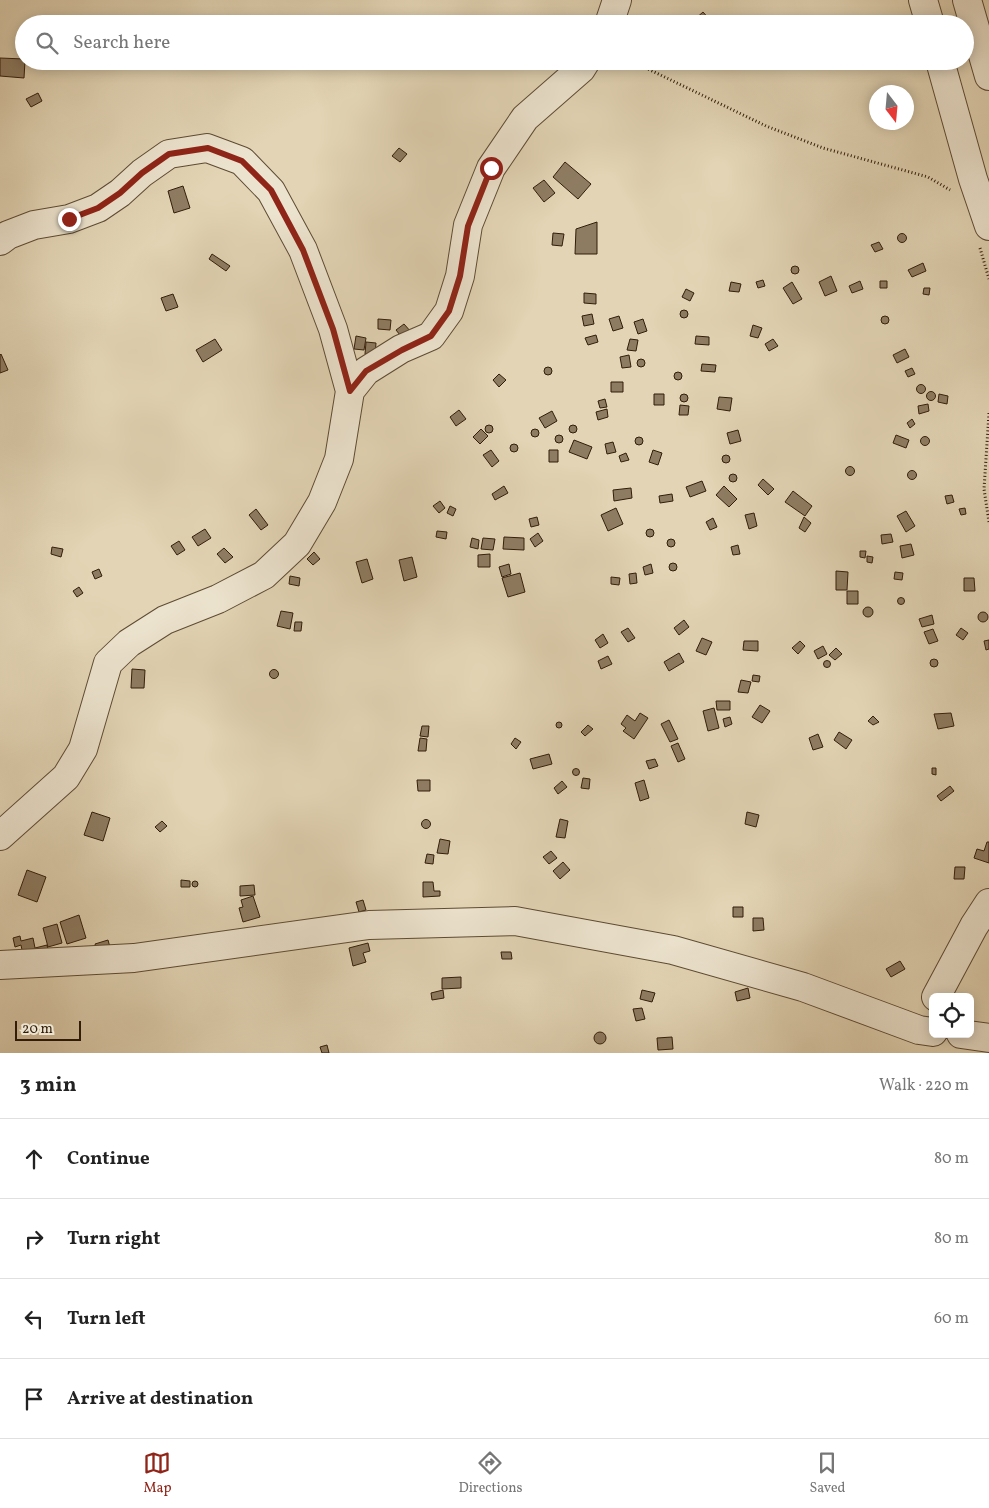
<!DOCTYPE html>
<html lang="en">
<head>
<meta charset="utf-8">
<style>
  :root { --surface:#fff; --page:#f6f6f6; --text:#222; --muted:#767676; --line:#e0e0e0; --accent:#8f2418 }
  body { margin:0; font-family:Vollkorn,serif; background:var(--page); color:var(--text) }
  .controls { position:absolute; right:15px; bottom:15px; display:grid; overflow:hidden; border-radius:8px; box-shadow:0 2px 12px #0003 }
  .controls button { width:45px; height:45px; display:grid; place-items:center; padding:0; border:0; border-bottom:1px solid var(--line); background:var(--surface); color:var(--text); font:25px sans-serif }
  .compass { position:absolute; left:869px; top:85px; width:45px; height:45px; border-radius:50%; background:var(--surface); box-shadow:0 2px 12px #0003; rotate:164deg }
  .scale { position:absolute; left:15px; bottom:12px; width:66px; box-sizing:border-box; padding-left:5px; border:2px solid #321d0a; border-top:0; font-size:14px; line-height:18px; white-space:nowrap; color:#321d0a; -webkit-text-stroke:4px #ece3ce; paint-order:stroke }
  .stop { position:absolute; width:15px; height:15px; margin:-11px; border:4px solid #8f2418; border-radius:50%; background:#fff }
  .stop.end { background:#8f2418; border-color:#fff; box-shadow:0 1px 5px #0008 }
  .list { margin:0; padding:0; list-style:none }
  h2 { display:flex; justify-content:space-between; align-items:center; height:65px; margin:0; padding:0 20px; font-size:21px }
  h2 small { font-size:16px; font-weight:400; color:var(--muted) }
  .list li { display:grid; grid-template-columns:32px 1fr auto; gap:15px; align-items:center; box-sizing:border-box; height:80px; padding:0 20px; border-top:1px solid var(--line) }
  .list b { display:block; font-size:19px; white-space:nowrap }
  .list em { font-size:16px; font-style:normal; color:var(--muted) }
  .icon { flex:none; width:28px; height:28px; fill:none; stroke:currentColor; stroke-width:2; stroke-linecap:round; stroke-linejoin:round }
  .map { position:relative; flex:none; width:989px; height:1053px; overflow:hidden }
  .search { position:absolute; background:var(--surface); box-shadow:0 2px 12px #0003; left:15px; right:15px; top:15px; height:55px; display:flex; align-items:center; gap:12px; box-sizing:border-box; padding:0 18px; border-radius:28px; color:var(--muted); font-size:19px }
  .sheet { height:385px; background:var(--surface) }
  nav { display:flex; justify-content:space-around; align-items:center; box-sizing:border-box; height:70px; border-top:1px solid var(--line); background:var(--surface); font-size:14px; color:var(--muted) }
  nav a { display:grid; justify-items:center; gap:2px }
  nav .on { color:var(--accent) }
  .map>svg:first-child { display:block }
  .building { fill:#8e7c62; stroke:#321d0a }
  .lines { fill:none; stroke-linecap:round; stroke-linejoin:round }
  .minor-casing { stroke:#5e4b34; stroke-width:30 }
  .path { stroke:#321d0a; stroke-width:3; stroke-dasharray:1 2.5; stroke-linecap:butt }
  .minor { stroke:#ece3ce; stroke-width:28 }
  .route { stroke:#8f2418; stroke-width:6 }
</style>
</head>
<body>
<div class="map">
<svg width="989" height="1053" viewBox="0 0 989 1053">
  <rect width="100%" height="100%" fill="#e2d4b4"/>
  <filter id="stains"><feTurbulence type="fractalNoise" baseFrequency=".004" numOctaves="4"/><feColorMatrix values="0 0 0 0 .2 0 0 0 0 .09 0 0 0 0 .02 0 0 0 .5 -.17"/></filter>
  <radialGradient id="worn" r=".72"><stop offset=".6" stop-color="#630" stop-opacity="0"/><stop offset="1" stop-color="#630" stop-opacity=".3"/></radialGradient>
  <!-- building -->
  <path class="building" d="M703 12 711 21 708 24H698L694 20Z
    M202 16 204 24H179L178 23Z
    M727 18 730 24H719L718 21Z
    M0 58 24 59 25 61 24 78 0 76Z
    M38 93 42 101 31 107 26 99Z
    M399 148 407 154 400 162 392 156Z
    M565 162 591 184 578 199 553 177Z
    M544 180 555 193 544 202 533 188Z
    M183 186 190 208 174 213 168 191Z
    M597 222V254H575L576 229Z
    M553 233 564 234 562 246 552 245Z
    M897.5 238a4.5 4.5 0 1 1 9 0a4.5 4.5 0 1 1-9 0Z
    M879 242 883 249 875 252 871 245Z
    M212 254 230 266 226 271 209 259Z
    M923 263 926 271 912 277 908 270Z
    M791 270a4 4 0 1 1 8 0a4 4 0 1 1-8 0Z
    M831 276 837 291 825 296 819 282Z
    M763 280 765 286 758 288 756 282Z
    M860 281 863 289 852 293 849 286Z
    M880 281H887V288H880Z
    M731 282 741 284 739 292 729 291Z
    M792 282 802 299 793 304 783 288Z
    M924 288H930L929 295 923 294Z
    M686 289 694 293 690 301 682 297Z
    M584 293 596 294V304L584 303Z
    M173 294 178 307 166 311 161 298Z
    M680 314a4 4 0 1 1 8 0a4 4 0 1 1-8 0Z
    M592 314 594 324 584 326 582 316Z
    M881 320a4 4 0 1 1 8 0a4 4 0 1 1-8 0Z
    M619 316 623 328 613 331 609 319Z
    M378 319 391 320 390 330 378 329Z
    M643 319 647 331 638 334 634 322Z
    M404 324 412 333 404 340 396 330Z
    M753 325 762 328 758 338 750 336Z
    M596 335 598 342 588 345 585 338Z
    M356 336 366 338 364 350 354 349Z
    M696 336 709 337V345L695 344Z
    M215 339 222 350 203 362 196 350Z
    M630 339 638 340 636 351 627 350Z
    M773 339 778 346 769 351 765 344Z
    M366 342 376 343 375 356 365 354Z
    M905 349 909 357 897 363 893 355Z
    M1 354 8 370 0 373V355Z
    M629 355 631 367 622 368 620 357Z
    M637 363a4 4 0 1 1 8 0a4 4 0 1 1-8 0Z
    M702 364 716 365 715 372 701 371Z
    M544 371a4 4 0 1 1 8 0a4 4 0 1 1-8 0Z
    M912 368 915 374 908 377 905 371Z
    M674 376a4 4 0 1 1 8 0a4 4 0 1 1-8 0Z
    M499 374 506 380 499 387 493 380Z
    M611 382H623V392H611Z
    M916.5 389a4.5 4.5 0 1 1 9 0a4.5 4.5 0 1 1-9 0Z
    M926.5 396a4.5 4.5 0 1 1 9 0a4.5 4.5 0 1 1-9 0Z
    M680 398a4 4 0 1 1 8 0a4 4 0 1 1-8 0Z
    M654 394H664V405H654Z
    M939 394 948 396 947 404 938 402Z
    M719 397 732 398 730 411 717 409Z
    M605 399 607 407 600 408 598 401Z
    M928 404 929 411 919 414 918 406Z
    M680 405 689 406 688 415H679Z
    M607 409 608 417 598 420 596 412Z
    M459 410 466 419 456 426 450 417Z
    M552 411 557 421 545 428 539 418Z
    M912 419 915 424 910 428 907 423Z
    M569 429a4 4 0 1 1 8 0a4 4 0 1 1-8 0Z
    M485 429a4 4 0 1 1 8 0a4 4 0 1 1-8 0Z
    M531 433a4 4 0 1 1 8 0a4 4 0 1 1-8 0Z
    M481 429 488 436 480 444 473 437Z
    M738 430 741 441 730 444 727 433Z
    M555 439a4 4 0 1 1 8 0a4 4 0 1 1-8 0Z
    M896 435 909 440 906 448 893 443Z
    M920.5 441a4.5 4.5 0 1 1 9 0a4.5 4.5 0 1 1-9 0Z
    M635 441a4 4 0 1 1 8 0a4 4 0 1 1-8 0Z
    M574 440 592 447 587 459 569 452Z
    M613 442 616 452 607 454 605 444Z
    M510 448a4 4 0 1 1 8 0a4 4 0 1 1-8 0Z
    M491 450 499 461 492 467 483 455Z
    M549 450H558V462H549Z
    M653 450 662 453 658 465 649 462Z
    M626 453 629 460 621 462 619 456Z
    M722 459a4 4 0 1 1 8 0a4 4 0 1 1-8 0Z
    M845.5 471a4.5 4.5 0 1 1 9 0a4.5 4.5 0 1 1-9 0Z
    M907.5 475a4.5 4.5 0 1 1 9 0a4.5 4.5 0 1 1-9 0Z
    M729 478a4 4 0 1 1 8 0a4 4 0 1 1-8 0Z
    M763 479 774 489 768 495 758 485Z
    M702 481 706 491 690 497 686 487Z
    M504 486 508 493 495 500 492 494Z
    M724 486 737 499 729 507 716 495Z
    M631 488 632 498 614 501 613 490Z
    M793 491 812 506 805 516 785 502Z
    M672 494 673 501 660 503 659 496Z
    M952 495 954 502 947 504 945 496Z
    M440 501 445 508 439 513 433 506Z
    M450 506 456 509 453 516 447 513Z
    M616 508 623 524 608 531 601 515Z
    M965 508 966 514 961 515 959 509Z
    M256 509 268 525 261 530 249 515Z
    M906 511 915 526 906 532 897 516Z
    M754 513 757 526 749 529 745 515Z
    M537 517 539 525 531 527 529 519Z
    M804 517 811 523 805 532 799 528Z
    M713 518 717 527 710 530 706 522Z
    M646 533a4 4 0 1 1 8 0a4 4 0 1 1-8 0Z
    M205 529 211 538 198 546 192 537Z
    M437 531 447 532 446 539 436 537Z
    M538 533 543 541 535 547 530 539Z
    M891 534 893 542 882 544 881 535Z
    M504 537 524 538V550L503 549Z
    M472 538 479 540 478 549 470 547Z
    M483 538 495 539 493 550 481 549Z
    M667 543a4 4 0 1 1 8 0a4 4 0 1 1-8 0Z
    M179 541 185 550 177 555 171 546Z
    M911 544 914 555 902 558 900 546Z
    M738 545 740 554 733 555 731 547Z
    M52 547 63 549 61 557 51 554Z
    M224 548 233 557 225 563 217 554Z
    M860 551H866L865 558 860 557Z
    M314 552 320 559 313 565 307 559Z
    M490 554V567H478V555Z
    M867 556 873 557 872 563 867 562Z
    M412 557 417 577 404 581 399 560Z
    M367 559 373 579 362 583 356 562Z
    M669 567a4 4 0 1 1 8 0a4 4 0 1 1-8 0Z
    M509 564 511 574 502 577 499 567Z
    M651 564 653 573 645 575 643 567Z
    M99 569 102 576 95 579 92 572Z
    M836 571 848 572 847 590H836Z
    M895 572 903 573 902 580 894 579Z
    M520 573 525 592 508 597 502 578Z
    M636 573 637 583 630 584 629 574Z
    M290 576 300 578 299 586 289 584Z
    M611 577 620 578 619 585 611 584Z
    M964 578H974L975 591H964Z
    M79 587 83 593 77 597 73 591Z
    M847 591H858V604H847Z
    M897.5 601a3.5 3.5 0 1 1 7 0a3.5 3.5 0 1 1-7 0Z
    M863 612a5 5 0 1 1 10 0a5 5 0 1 1-10 0Z
    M281 611 293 613 290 629 277 626Z
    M978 617a5 5 0 1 1 10 0a5 5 0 1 1-10 0Z
    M932 615 934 624 922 627 919 619Z
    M684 620 689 627 679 635 674 628Z
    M295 622H302L301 631H294Z
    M628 628 635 638 628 642 621 632Z
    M961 628 968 633 963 640 956 635Z
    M933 629 938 641 929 644 924 632Z
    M603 634 608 643 600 648 595 640Z
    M702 638 712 642 706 655 696 651Z
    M989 640V649L986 650 984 641Z
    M744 641H758V651L743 650Z
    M800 641 805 646 798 654 792 648Z
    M823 646 827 654 818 659 814 651Z
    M836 648 842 654 835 660 829 655Z
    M679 653 684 662 669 671 664 662Z
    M608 656 612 664 601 669 598 661Z
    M930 663a4 4 0 1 1 8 0a4 4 0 1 1-8 0Z
    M823.5 664a3.5 3.5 0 1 1 7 0a3.5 3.5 0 1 1-7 0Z
    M132 669 145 670 144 688H131Z
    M269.5 674a4.5 4.5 0 1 1 9 0a4.5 4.5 0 1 1-9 0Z
    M753 675 760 676 759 682 752 681Z
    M741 680 751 682 748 693 738 692Z
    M716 701H730V710H717Z
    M760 705 770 711 762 723 752 717Z
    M714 708 719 728 708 731 703 711Z
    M640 713 648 718 634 739 623 731 626 728 621 724 627 715 635 721Z
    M951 713 954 726 938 729 934 714Z
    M873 716 879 722 873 725 868 721Z
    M730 717 732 724 725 727 723 719Z
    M669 720 678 739 670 742 661 724Z
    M556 725a3 3 0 1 1 6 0a3 3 0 1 1-6 0Z
    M588 725 593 729 585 736 581 732Z
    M422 726H429L428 737 420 736Z
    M839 732 852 740 846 749 834 740Z
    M818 734 823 747 813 750 809 738Z
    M420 738 427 739 426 751H418Z
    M515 738 521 742 516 749 511 744Z
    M678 743 685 759 678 762 671 746Z
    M549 754 552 764 533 769 530 759Z
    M655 759 658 766 649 769 646 761Z
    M932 768H936V775L932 774Z
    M572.5 772a3.5 3.5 0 1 1 7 0a3.5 3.5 0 1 1-7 0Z
    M583 778 590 779 589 789 581 788Z
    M417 780H430V791H418Z
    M644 780 649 798 640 801 635 783Z
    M562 781 567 787 558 794 554 788Z
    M950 786 954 791 941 801 937 796Z
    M92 812 110 818 103 841 84 835Z
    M747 812 759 815 756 827 745 824Z
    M560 819 568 821 565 838 556 837Z
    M421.5 824a4.5 4.5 0 1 1 9 0a4.5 4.5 0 1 1-9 0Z
    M162 821 167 826 160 832 155 827Z
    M440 839 450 841 448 854 437 853Z
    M987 842H989V863L974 858 977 849 984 851Z
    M551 851 557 858 549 864 543 857Z
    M427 854 434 855 433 864 425 863Z
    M563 862 570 870 560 879 553 871Z
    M955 867H965L964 879H954Z
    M27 870 46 877 37 902 18 895Z
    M181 880 190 881V887H181Z
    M192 884a3 3 0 1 1 6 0a3 3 0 1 1-6 0Z
    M423 882H433L434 891H440V896L423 897Z
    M254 885 255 895 240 896V886Z
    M253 896 260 917 243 922 239 908 243 907 241 900Z
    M363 900 366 910 359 912 356 902Z
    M733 907H743V917H733Z
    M79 915 86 938 67 944 60 922Z
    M753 918H763L764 930 753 931Z
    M57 924 62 943 48 947 43 928Z
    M20 936 21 941 33 938 35 948 47 945 49 955 24 960 21 945 15 947 13 938Z
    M108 940 111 951 98 955 95 944Z
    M368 943 370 951 363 953 366 962 353 966 349 948Z
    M501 952H511L512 959H502Z
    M900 961 905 969 891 977 886 969Z
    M461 977V988L442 989V978Z
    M748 988 750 998 737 1001 735 992Z
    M443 990 444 998 432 1000 431 993Z
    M642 990 655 993 652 1002 640 999Z
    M642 1008 645 1019 636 1021 633 1009Z
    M594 1038a6 6 0 1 1 12 0a6 6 0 1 1-12 0Z
    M672 1037 673 1049 658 1050 657 1038Z
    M327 1045 329 1053H322L320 1047Z"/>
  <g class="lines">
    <defs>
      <path id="minor" d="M923 0 930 24
        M967 0 989 76
        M609 24 617 0
        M940 61 973 179 989 226
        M0 241 8 235 34 225 69 219 98 208 120 193 142 173 169 154 207 148 242 161 271 191 303 250 333 329 350 391
        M0 836 66 777 83 749 108 663 129 643 165 620 218 599 264 575 297 544 322 502 339 459 350 391 366 371 401 349 431 336 449 311 460 276 468 225 491 168 525 118 581 69 586 61
        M0 965 134 958 369 925 515 921 673 950 803 987 919 1030 933 1032
        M936 997 974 926 989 903
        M961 1034 989 1038"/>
    </defs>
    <!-- minor casing -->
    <use href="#minor" class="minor-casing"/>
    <!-- path -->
    <path class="path" d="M618 61 646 68 766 126 823 148 928 177 950 190
      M980 248 989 279
      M989 413 984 489 989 522"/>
    <!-- minor -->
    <use href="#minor" class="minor"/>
  </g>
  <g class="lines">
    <!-- route -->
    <path class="route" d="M69 219 98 208 120 193 142 173 169 154 208 148 242 161 271 190 303 250 333 329 350 391 366 371 402 350 431 336 449 311 460 276 468 226 491 168"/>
  </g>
  <rect width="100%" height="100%" filter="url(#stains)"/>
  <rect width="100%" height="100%" fill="url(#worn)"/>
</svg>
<div class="controls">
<button><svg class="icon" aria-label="locate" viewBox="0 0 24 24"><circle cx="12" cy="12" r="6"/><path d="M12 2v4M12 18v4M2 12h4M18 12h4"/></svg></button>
</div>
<svg class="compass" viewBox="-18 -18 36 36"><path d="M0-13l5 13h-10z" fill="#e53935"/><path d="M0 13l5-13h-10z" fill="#767676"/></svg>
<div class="scale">20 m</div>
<div class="stop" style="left:491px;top:168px"></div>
<div class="stop end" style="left:69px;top:219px"></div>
<div class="search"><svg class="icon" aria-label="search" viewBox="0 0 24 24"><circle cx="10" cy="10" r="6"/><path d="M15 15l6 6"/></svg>Search here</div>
</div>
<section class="sheet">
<h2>3 min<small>Walk · 220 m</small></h2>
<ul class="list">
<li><svg class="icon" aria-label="ahead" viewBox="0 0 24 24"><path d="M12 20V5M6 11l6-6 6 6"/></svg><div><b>Continue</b></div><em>80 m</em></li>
<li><svg class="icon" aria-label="right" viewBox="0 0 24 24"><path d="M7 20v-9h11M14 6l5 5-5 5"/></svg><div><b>Turn right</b></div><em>80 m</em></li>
<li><svg class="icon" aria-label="left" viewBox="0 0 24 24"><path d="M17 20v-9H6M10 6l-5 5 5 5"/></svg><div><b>Turn left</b></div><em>60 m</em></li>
<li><svg class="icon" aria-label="arrive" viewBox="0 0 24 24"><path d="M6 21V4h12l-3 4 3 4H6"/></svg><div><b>Arrive at destination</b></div></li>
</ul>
</section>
<nav>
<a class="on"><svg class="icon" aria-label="map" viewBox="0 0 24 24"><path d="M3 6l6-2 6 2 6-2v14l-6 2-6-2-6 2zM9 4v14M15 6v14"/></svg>Map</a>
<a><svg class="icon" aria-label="directions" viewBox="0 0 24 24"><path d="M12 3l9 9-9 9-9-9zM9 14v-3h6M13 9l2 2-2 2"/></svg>Directions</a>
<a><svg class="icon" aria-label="saved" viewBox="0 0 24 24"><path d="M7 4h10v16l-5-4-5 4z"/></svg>Saved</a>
</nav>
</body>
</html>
